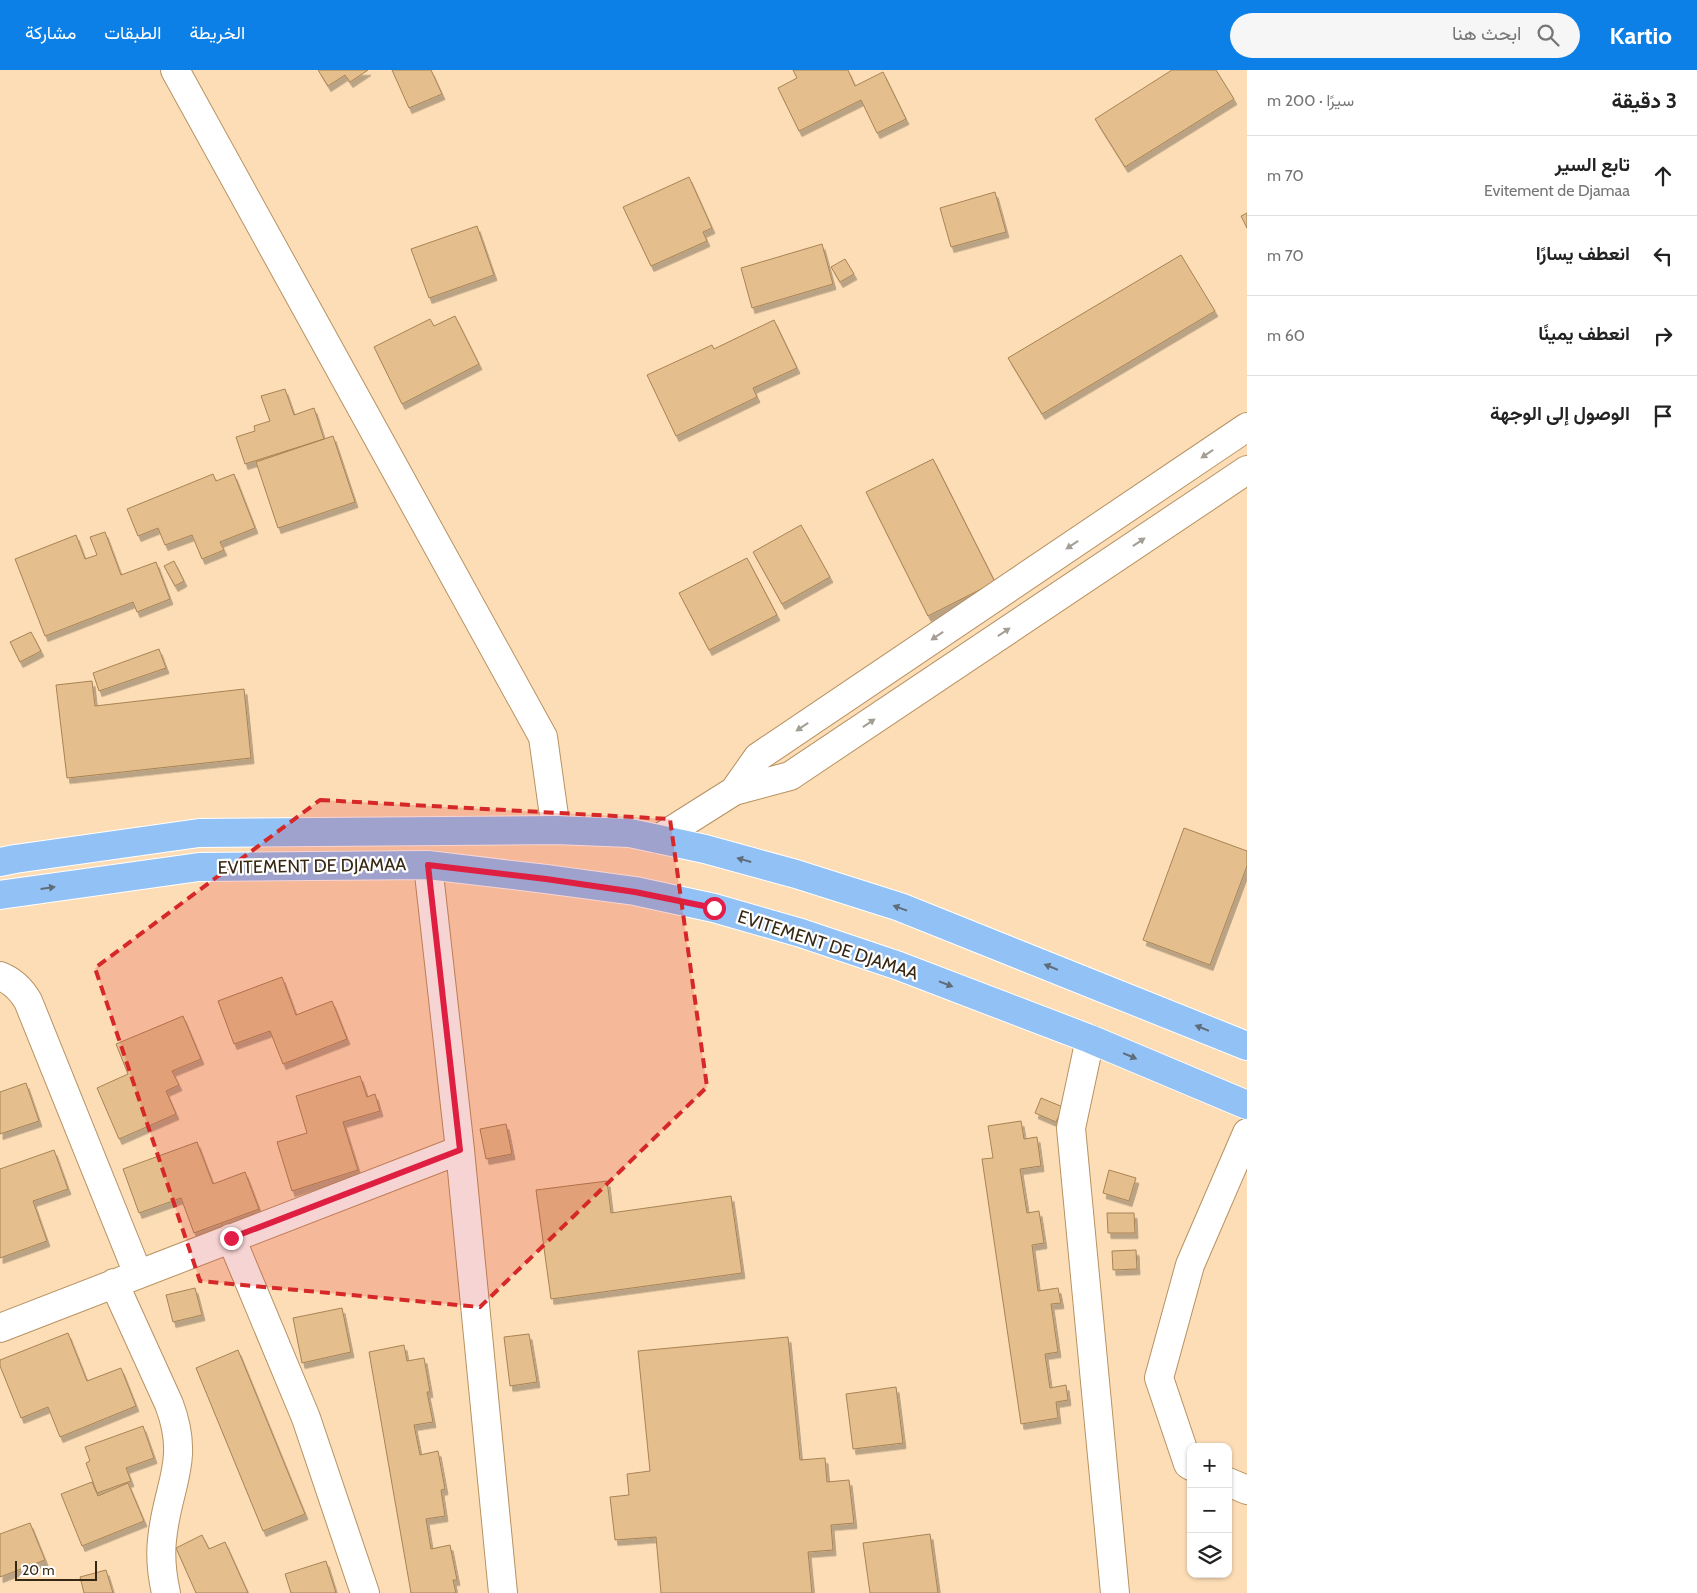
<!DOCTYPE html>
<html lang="ar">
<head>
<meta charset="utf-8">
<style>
  :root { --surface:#fff; --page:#f6f6f6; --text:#222; --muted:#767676; --line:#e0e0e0; --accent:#0c80e7 }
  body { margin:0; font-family:Cabin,Vazirmatn,sans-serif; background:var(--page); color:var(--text); direction:rtl }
  .controls { position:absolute; right:15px; bottom:15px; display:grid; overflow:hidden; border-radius:10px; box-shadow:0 1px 4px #0004 }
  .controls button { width:45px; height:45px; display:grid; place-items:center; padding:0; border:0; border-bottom:1px solid var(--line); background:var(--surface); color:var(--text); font:25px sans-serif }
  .scale { position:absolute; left:15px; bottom:12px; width:82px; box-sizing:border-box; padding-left:5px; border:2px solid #372814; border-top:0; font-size:14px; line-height:18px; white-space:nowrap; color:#372814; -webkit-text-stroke:4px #fff; paint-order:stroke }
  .stop { position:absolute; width:15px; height:15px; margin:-11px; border:4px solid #e11d48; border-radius:50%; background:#fff }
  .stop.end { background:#e11d48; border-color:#fff; box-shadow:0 1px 5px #0008 }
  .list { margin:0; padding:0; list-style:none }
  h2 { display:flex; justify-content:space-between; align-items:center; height:65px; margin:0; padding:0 20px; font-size:21px }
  h2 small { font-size:16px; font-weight:400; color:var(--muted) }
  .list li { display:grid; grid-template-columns:32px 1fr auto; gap:15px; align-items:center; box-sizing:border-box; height:80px; padding:0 20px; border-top:1px solid var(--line) }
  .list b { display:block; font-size:19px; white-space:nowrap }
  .list p { margin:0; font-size:16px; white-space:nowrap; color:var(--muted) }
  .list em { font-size:16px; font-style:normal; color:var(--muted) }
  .icon { flex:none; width:28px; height:28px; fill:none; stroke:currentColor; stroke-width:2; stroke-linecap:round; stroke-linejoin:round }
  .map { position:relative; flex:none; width:1247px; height:1523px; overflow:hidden; direction:ltr }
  header { display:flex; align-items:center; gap:30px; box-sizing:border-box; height:70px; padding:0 25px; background:var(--accent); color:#fff }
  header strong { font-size:24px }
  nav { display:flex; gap:28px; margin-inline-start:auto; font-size:18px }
  .search { width:350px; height:45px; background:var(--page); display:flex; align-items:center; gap:12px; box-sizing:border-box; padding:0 18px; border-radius:28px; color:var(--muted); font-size:19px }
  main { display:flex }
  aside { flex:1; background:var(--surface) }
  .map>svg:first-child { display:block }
  .building { fill:#e4be8d; stroke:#a88354; filter:url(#shadow) }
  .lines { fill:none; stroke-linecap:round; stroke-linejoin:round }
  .minor-casing { stroke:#b79262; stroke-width:30 }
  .major-casing { stroke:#fff; stroke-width:30 }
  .minor { stroke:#fff; stroke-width:28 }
  .major { stroke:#91c1f5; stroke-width:28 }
  .oneway { fill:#a59e95 }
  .oneway2 { fill:#606d79 }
  .route { stroke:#e11d48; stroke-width:6 }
  .marked { fill:#d62828; fill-opacity:0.2; stroke:#d62828; stroke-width:4; stroke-dasharray:10 6; stroke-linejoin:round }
  .labels { text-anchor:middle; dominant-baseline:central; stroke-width:4.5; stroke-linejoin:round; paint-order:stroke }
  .street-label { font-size:18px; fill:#372814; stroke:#fff }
</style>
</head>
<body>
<header>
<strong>Kartio</strong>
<div class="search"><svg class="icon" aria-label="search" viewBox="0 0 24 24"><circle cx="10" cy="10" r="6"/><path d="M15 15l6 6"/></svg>ابحث هنا</div>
<nav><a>الخريطة</a><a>الطبقات</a><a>مشاركة</a></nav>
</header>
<main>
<aside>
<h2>3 دقيقة<small>سيرًا · 200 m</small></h2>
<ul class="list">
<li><svg class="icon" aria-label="ahead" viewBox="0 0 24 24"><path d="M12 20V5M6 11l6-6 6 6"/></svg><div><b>تابع السير</b><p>Evitement de Djamaa</p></div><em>70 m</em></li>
<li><svg class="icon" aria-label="left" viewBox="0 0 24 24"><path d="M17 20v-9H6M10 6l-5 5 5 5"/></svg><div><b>انعطف يسارًا</b></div><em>70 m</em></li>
<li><svg class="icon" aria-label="right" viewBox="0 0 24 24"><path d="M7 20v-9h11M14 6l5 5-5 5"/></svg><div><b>انعطف يمينًا</b></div><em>60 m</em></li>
<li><svg class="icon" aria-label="arrive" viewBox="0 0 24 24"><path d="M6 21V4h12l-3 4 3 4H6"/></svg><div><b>الوصول إلى الوجهة</b></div></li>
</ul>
</aside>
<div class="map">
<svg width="1247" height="1523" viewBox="0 0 1247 1523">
  <defs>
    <filter id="shadow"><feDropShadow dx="3" dy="5.5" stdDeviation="0" flood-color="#0004"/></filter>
  </defs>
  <rect width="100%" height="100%" fill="#fdddb6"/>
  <!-- building -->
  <path class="building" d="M318 0H368L350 12 345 5 328 16Z
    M392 0H431L442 24 409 38Z
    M793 0H848L855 16 883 2 906 49 877 63 861 30 799 61 778 18 797 8Z
    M1172 0H1216L1234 29 1125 97 1095 49Z
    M689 107 712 158 703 162 707 171 651 196 623 137Z
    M995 122 1006 162 951 177 940 138Z
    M1247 143V158L1241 146Z
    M477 156 494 205 429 228 411 179Z
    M822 174 833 214 752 238 741 198Z
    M1181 185 1215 241 1042 344 1008 288Z
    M845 189 854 204 840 212 831 197Z
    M455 246 479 294 402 334 374 277 430 249 434 256Z
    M774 250 797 298 753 318 757 327 676 366 647 305 712 275 714 279Z
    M285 319 294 345 314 338 324 369 245 394 236 367 255 361 254 356 270 351 261 326Z
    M333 366 355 432 278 458 256 392Z
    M933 389 995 512 928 546 866 422Z
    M213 404 216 411 234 404 255 458 220 472 224 480 202 489 192 465 165 475 158 458 138 466 127 439Z
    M801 455 830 507 782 534 753 482Z
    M105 462 121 505 156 492 170 529 137 542 133 532 45 566 15 489 76 465 85 489 97 485 90 467Z
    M747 488 777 545 709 580 679 523Z
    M174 491 184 511 175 516 164 496Z
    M31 562 41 581 20 592 10 572Z
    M159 579 166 598 99 621 93 603Z
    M92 611 95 636 244 619 251 688 67 708 56 615Z
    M1184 758 1247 781V796L1210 895 1143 870Z
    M282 907 296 945 332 931 347 969 283 994 270 961 234 974 218 931Z
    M183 946 201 989 172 1001 179 1015 166 1021 176 1044 119 1069 97 1018 128 1004 116 974Z
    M360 1006 367 1027 375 1024 380 1041 343 1052 358 1100 292 1121 277 1072 307 1063 296 1026Z
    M26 1013 39 1051 0 1064V1022Z
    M1041 1028 1063 1037 1056 1052 1035 1043Z
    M1021 1051 1024 1069 1037 1067 1041 1096 1020 1099 1027 1143 1039 1141 1044 1173 1032 1175 1038 1221 1058 1218 1061 1233 1051 1234 1058 1282 1045 1284 1050 1318 1066 1315 1068 1330 1056 1332 1058 1348 1021 1354 982 1089 993 1088 988 1056Z
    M506 1054 512 1084 486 1089 480 1059Z
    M197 1072 213 1114 245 1102 259 1139 194 1163 181 1128 139 1143 123 1099Z
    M54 1080 68 1119 33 1131 47 1171 0 1188V1099Z
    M1109 1100 1136 1108 1129 1131 1103 1123Z
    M607 1111 611 1143 731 1126 742 1203 551 1229 536 1120Z
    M1107 1143H1134L1135 1163H1108Z
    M1136 1180 1137 1199 1113 1200 1112 1181Z
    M195 1218 202 1245 173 1252 166 1225Z
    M342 1238 351 1282 302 1293 293 1248Z
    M68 1263 87 1311 121 1298 136 1336 60 1367 48 1337 21 1348 0 1296V1290Z
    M529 1264 537 1312 510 1316 504 1267Z
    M788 1267 800 1390 825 1388 827 1412 849 1410 854 1453 831 1455 833 1480 808 1482 812 1523H661L656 1467 615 1470 610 1427 629 1425 627 1404 650 1401 638 1281Z
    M404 1275 407 1291 424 1288 430 1322H427L433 1352 414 1355 420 1385 438 1381 445 1419 441 1420 445 1446 426 1449 431 1479 450 1475 457 1510H453L456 1523H411L369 1282Z
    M238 1280 305 1444 263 1461 196 1298Z
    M896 1317 903 1373 853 1379 846 1324Z
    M143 1356 154 1388 126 1398 131 1411 97 1423 86 1393 90 1391 85 1377Z
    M92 1412 98 1426 128 1413 144 1451 82 1476 61 1424Z
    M30 1453 45 1490 0 1507V1464Z
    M930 1464 938 1523H870L863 1473Z
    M202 1465 209 1479 225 1472 248 1523H196L176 1478Z
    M326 1491 336 1523H291L285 1504Z
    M106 1500 113 1523H84L80 1507Z"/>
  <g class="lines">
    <defs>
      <path id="minor" d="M175 0 543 667 556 760
        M734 721 758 687 1247 357
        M658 769 734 721 790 706 1247 400
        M428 795 460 1080 503 1523
        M0 906C13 911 21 919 28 931L138 1204
        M1090 969 1071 1058 1115 1523
        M231 1168 306 1348 365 1523
        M114 1213 169 1334C191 1392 167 1415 162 1470 160 1488 162 1505 166 1523
        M0 1258 460 1080
        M1191 1396 1188 1394 1159 1308 1190 1195 1247 1063
        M1228 1412 1247 1420"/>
      <path id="major" d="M0 792 15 789 199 763 556 760 630 763 705 779 796 804 900 837 1247 976
        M0 825 199 797 428 795 546 809 635 821 714 838 801 863 899 896 1090 969 1247 1035"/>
    </defs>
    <!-- minor casing -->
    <use href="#minor" class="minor-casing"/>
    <!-- major casing -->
    <use href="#major" class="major-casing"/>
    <!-- minor -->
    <use href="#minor" class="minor"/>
    <!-- major -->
    <use href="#major" class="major"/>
  </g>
  <!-- one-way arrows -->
  <defs><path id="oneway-solid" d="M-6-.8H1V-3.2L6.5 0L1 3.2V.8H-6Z" transform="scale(1.25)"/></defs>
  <g class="oneway">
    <use href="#oneway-solid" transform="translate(1207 384) rotate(146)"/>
    <use href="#oneway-solid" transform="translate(1139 472) rotate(-34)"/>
    <use href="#oneway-solid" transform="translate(1072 475) rotate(146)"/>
    <use href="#oneway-solid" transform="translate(1004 562) rotate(-34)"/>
    <use href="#oneway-solid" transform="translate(937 566) rotate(146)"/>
    <use href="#oneway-solid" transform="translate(869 653) rotate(-34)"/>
    <use href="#oneway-solid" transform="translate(802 657) rotate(146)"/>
  </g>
  <g class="oneway2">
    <use href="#oneway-solid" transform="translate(744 790) rotate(-164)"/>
    <use href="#oneway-solid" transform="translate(48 818) rotate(-8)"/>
    <use href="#oneway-solid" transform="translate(900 838) rotate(-160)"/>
    <use href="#oneway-solid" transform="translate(1051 897) rotate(-158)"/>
    <use href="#oneway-solid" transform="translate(946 914) rotate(21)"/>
    <use href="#oneway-solid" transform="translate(1202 958) rotate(-158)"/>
    <use href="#oneway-solid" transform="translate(1130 986) rotate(23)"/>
  </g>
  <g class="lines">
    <!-- route -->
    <path class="route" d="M231 1168 460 1080 428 795 546 809 635 822 714 838"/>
  </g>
  <!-- marked area -->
  <path class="marked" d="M320 730 670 749 707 1017 480 1237 200 1211 95 898Z"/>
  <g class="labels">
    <!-- street labels -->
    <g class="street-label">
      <text transform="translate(312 796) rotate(-1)">EVITEMENT DE DJAMAA</text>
      <text transform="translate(828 875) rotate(18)">EVITEMENT DE DJAMAA</text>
    </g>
  </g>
</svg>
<div class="controls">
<button>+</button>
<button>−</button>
<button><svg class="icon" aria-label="layers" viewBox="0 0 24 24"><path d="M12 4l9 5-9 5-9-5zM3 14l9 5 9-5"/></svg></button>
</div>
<div class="scale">20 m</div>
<div class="stop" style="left:714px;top:838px"></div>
<div class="stop end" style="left:231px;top:1168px"></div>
</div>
</main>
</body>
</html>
